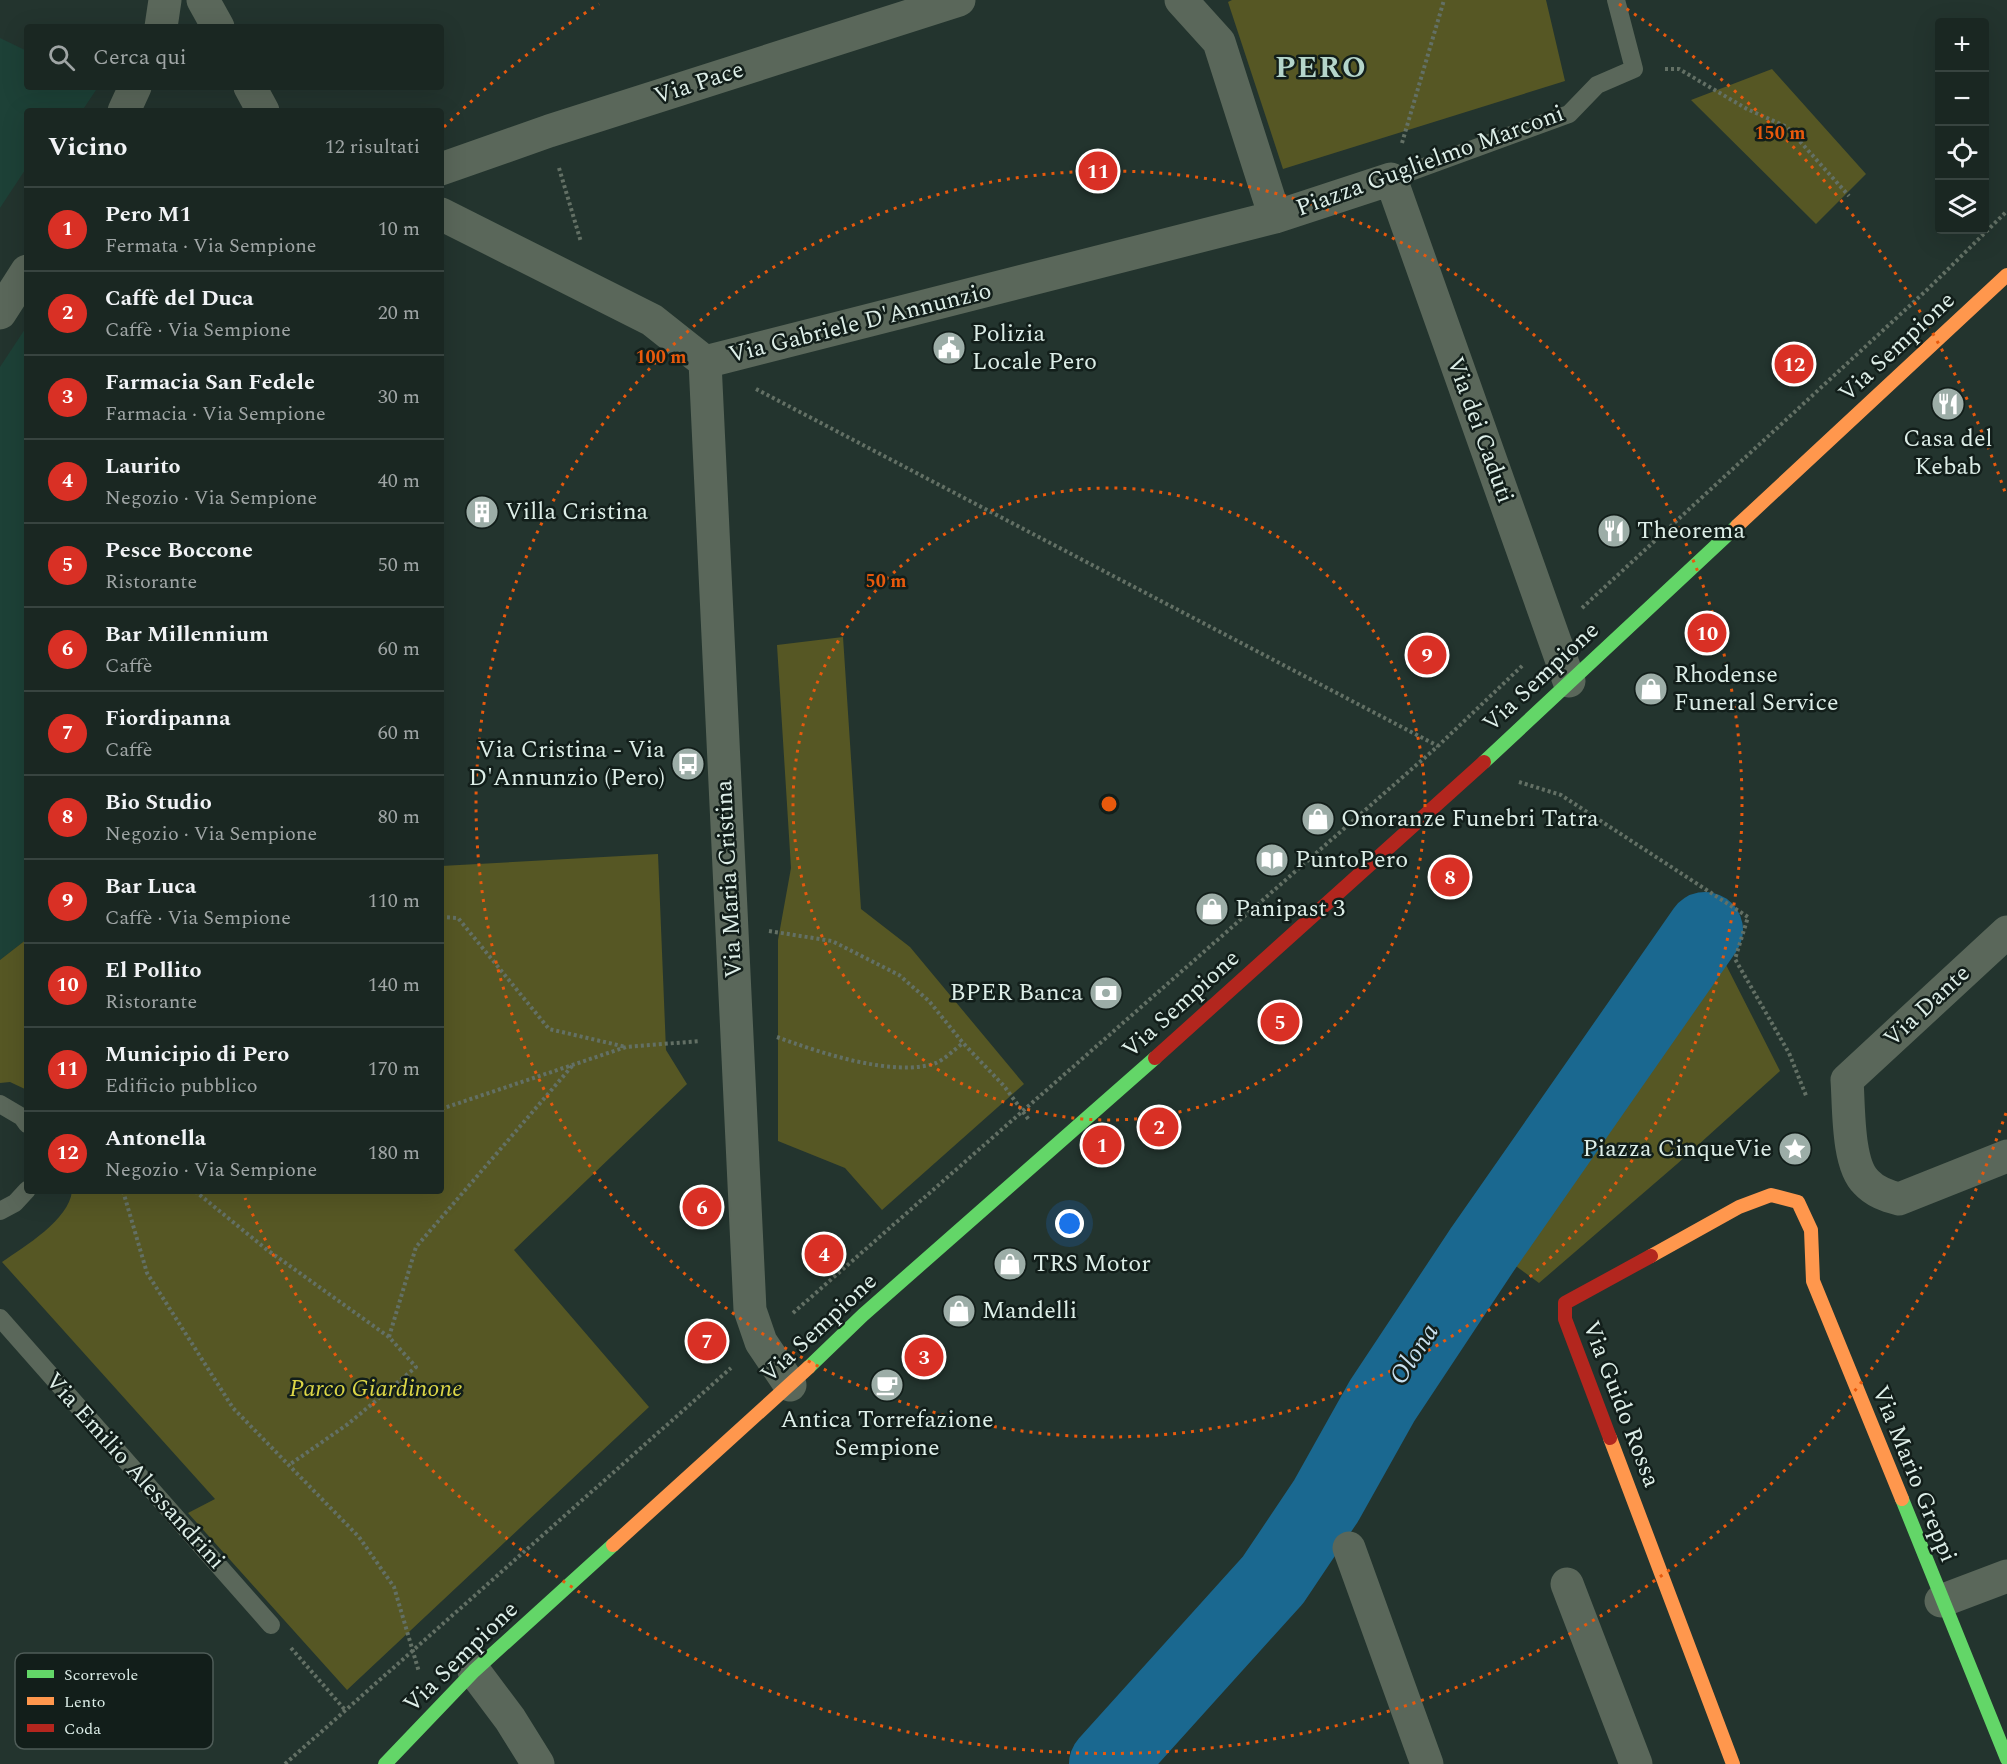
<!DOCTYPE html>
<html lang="it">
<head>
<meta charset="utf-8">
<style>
  :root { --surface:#1a2722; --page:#27332f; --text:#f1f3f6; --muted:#9fa5a5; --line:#384440; --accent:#d93025 }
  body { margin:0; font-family:Spectral,serif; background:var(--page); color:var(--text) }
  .controls { position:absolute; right:18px; top:18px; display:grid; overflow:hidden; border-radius:6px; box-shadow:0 6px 24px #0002 }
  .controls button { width:54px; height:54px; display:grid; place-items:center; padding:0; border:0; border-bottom:2px solid var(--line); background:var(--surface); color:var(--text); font:30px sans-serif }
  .you { position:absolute; left:1070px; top:1224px; width:21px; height:21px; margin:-15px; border:4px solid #fff; border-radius:50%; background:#1a73e8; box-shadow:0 0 0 9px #1a73e833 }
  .badge { display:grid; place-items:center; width:39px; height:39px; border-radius:50%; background:var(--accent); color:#fff; font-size:20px; font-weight:700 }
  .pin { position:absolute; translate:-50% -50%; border:3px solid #fff; box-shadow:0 2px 6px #0006 }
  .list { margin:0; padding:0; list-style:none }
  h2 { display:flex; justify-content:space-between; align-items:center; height:78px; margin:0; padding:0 24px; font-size:26px }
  h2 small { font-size:20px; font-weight:400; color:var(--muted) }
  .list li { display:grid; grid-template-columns:39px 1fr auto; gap:18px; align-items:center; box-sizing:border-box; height:84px; padding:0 24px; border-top:2px solid var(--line) }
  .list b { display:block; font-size:22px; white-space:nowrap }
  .list p { margin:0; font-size:20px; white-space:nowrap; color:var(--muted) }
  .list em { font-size:20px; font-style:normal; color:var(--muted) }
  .icon { flex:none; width:33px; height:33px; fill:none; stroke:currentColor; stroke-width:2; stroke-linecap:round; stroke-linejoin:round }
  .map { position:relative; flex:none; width:2007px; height:1764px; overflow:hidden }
  .search { position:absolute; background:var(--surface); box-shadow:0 6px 24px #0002; left:24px; top:24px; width:420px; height:66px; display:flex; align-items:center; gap:15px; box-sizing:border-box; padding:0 21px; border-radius:6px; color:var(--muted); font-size:22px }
  .panel { position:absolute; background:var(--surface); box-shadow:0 6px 24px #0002; left:24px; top:108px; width:420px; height:1086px; border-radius:6px }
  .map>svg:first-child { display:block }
  .built { fill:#1d4137 }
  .green { fill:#565724 }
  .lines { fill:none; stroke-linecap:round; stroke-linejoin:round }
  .river { stroke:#1a6890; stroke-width:76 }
  .path { stroke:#637065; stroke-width:4; stroke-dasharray:3 3; stroke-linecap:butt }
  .lane { stroke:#5a675a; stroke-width:18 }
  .street { stroke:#5a675a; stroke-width:33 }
  .fast { stroke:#63d668; stroke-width:14 }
  .slow { stroke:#ff974d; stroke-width:14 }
  .jam { stroke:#b3261e; stroke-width:14 }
  .ring { fill:none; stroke:#e8590c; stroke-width:3; stroke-dasharray:3 6 }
  .labels { text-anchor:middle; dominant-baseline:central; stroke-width:5; stroke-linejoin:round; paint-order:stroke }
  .street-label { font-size:24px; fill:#ddeee8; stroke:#121e1a }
  .poi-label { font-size:24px; fill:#ddeee8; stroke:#121e1a; text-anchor:start }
  .park-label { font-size:24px; font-style:italic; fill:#dcd647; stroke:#121e1a }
  .water-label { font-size:26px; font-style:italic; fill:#c9e0ef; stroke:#121e1a }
  .district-label { font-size:30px; font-weight:bold; letter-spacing:1.5px; fill:#b4d5ca; stroke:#121e1a }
  .key { fill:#121e1a; stroke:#4f5c58; stroke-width:1.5 }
  .key-label { font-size:16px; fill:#ddeee8 }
  .centre { fill:#e8590c; stroke:#121e1a; stroke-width:3 }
  .ring-label { font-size:18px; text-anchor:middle; font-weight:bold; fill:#e8590c; stroke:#121e1a; stroke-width:5; stroke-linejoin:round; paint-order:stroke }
</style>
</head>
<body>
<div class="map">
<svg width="2007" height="1764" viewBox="0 0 2007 1764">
  <rect width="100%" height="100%" fill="#23342e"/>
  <!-- built -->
  <path class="built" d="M0 38 27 51V87H98L82 111H27V167L0 208Z
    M27 326V939L0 960V367Z"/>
  <!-- green -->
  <path class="green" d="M1232 0H1546L1565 81 1283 169 1228 2Z
    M1772 69 1866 174 1816 224 1691 100Z
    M843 637 861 909 910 947 1024 1084 882 1210 845 1168 778 1141V940L791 868 777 645Z
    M658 854 666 1050 687 1084 514 1250 649 1407 347 1690 188 1513 215 1499 2 1262C25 1246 69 1220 72 1191H441V866Z
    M27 939V1090L10 1082 0 1083V960Z
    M1722 957 1780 1071 1677 1164 1539 1283 1509 1261Z"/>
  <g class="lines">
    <!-- river -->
    <path class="river" d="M1107 1764 1273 1580 1326 1501 1382 1401 1482 1250 1705 930"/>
    <!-- path -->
    <path class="path" d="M1665 69H1679L1747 109 1787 127 1849 196
      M1402 143 1444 0
      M559 168 581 242
      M756 389 1438 746
      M1582 608 1930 287 2007 211
      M1519 782 1561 795 1748 917 1735 959 1789 1053 1807 1098
      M441 917 458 918 549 1029 626 1047
      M769 931 832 941 899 975 929 1001 963 1043 1004 1086 1029 1120
      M777 1037C818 1052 894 1078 936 1063 945 1059 955 1049 963 1043
      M441 1109 626 1047 700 1041
      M123 1191 147 1273 233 1408 359 1537 394 1587 419 1672
      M195 1191 266 1249 389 1337 416 1367 348 1424 289 1465
      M793 1313 1438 746 1523 665
      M389 1337 416 1247 573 1065
      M291 1648 346 1711
      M285 1764 731 1368"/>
    <!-- lane -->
    <path class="lane" d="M1391 179 1569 114 1597 85 1634 69 1616 0
      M0 1104 22 1117 27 1124
      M0 1211 15 1203 27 1190
      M0 1318 271 1625"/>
    <!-- street -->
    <path class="street" d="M203 0 218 27
      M1181 0 1219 42 1275 217
      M161 27 165 0
      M250 87 263 111
      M124 111 135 87
      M441 169 549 131 959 0
      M441 214 652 320 705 362
      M0 313 27 271
      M705 362 1275 217 1391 179 1569 681
      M705 362 750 1310 761 1342 790 1385
      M2007 932 1847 1080C1849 1106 1847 1164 1866 1182 1875 1192 1887 1196 1899 1199L2007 1156
      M1349 1548 1427 1764
      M1567 1584 1636 1764
      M1941 1601 2007 1576
      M474 1671 510 1719 538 1764"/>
    <!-- fast -->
    <path class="fast" d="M1484 762 1737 526
      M809 1367 863 1315 1155 1058
      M1902 1499 2007 1759
      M385 1764 474 1671 613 1545"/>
    <!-- slow -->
    <path class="slow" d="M1737 526 2007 275
      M1651 1256 1739 1207 1771 1195 1798 1202 1811 1230 1813 1281 1902 1499
      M1610 1438 1733 1764
      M613 1545 809 1367"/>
    <!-- jam -->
    <path class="jam" d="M1155 1058 1484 762
      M1610 1438 1565 1319V1303L1651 1256"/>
  </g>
  <!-- distance rings -->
  <g class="ring">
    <circle cx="1109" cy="804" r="316"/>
    <circle cx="1109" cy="804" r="633"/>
    <path d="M2006 1113A949 949 0 0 1 245 1198M444 127A949 949 0 0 1 599 4M1619 4A949 949 0 0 1 2006 495"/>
  </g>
  <!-- icons -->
  <defs>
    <symbol id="civic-disc" viewBox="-11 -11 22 22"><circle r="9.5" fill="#9cada7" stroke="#121e1a"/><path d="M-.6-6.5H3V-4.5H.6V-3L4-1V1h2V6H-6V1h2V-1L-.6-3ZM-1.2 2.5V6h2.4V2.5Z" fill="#fff"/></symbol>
    <symbol id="restaurant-disc" viewBox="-11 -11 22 22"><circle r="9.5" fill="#9cada7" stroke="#121e1a"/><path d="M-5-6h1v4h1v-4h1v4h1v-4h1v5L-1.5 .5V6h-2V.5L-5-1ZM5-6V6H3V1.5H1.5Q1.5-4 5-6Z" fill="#fff"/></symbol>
    <symbol id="building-disc" viewBox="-11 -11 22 22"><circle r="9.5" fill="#9cada7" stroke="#121e1a"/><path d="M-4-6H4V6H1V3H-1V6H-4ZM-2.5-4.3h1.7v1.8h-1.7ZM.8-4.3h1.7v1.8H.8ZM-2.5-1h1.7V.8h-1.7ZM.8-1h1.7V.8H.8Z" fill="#fff"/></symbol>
    <symbol id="shop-disc" viewBox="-11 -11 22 22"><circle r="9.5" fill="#9cada7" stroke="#121e1a"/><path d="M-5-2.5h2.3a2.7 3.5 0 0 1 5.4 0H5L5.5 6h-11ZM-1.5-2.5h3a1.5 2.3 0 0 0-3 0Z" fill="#fff"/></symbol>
    <symbol id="bus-disc" viewBox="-11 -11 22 22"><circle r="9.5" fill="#9cada7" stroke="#121e1a"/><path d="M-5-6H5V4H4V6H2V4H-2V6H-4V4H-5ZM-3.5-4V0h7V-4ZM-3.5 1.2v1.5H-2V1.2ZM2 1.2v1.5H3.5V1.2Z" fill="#fff"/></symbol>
    <symbol id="library-disc" viewBox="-11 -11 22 22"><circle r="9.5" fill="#9cada7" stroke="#121e1a"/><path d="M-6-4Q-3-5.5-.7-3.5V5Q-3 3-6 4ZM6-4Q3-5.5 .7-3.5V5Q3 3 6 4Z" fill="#fff"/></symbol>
    <symbol id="bank-disc" viewBox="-11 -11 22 22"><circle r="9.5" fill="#9cada7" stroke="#121e1a"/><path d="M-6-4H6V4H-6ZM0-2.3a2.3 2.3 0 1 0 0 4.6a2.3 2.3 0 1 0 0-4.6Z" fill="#fff"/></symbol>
    <symbol id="sight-disc" viewBox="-11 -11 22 22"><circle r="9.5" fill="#9cada7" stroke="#121e1a"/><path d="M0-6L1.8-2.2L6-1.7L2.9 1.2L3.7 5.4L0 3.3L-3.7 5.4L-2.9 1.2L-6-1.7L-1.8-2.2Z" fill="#fff"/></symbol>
    <symbol id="cafe-disc" viewBox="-11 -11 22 22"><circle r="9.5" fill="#9cada7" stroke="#121e1a"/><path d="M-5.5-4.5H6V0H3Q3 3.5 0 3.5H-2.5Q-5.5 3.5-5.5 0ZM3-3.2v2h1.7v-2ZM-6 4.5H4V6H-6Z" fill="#fff"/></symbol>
  </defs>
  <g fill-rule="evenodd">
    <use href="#civic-disc" x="930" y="329" width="38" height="38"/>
    <use href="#restaurant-disc" x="1929" y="385" width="38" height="38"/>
    <use href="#building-disc" x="463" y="493" width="38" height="38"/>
    <use href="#restaurant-disc" x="1595" y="512" width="38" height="38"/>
    <use href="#shop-disc" x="1632" y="670" width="38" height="38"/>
    <use href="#bus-disc" x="669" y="745" width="38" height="38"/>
    <use href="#shop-disc" x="1299" y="800" width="38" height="38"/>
    <use href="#library-disc" x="1253" y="841" width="38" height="38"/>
    <use href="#shop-disc" x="1193" y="890" width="38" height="38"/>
    <use href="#bank-disc" x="1087" y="974" width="38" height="38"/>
    <use href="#sight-disc" x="1776" y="1130" width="38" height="38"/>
    <use href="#shop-disc" x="991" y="1245" width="38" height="38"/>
    <use href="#shop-disc" x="940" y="1292" width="38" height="38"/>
    <use href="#cafe-disc" x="868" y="1366" width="38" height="38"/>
  </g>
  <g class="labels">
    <!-- street labels -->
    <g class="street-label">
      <text transform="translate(699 83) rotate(-18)">Via Pace</text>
      <text transform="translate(1430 161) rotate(-20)">Piazza Guglielmo Marconi</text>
      <text transform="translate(860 323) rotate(-14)">Via Gabriele D'Annunzio</text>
      <text transform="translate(1897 347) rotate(-43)">Via Sempione</text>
      <text transform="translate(1480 430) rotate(70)">Via dei Caduti</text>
      <text transform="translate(1541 677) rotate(-43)">Via Sempione</text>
      <text transform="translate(729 879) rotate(-93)">Via Maria Cristina</text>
      <text transform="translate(1181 1004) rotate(-42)">Via Sempione</text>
      <text transform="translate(1927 1006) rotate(-43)">Via Dante</text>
      <text transform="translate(819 1328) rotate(-43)">Via Sempione</text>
      <text transform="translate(1621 1404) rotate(69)">Via Guido Rossa</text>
      <text transform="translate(135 1471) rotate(48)">Via Emilio Alessandrini</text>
      <text transform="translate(1914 1474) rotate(68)">Via Mario Greppi</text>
      <text transform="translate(461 1657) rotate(-44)">Via Sempione</text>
    </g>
    <!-- poi labels -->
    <g class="poi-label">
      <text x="972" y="334">Polizia<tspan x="972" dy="28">Locale Pero</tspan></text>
      <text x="1948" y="439" text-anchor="middle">Casa del<tspan x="1948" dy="28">Kebab</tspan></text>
      <text x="505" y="512">Villa Cristina</text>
      <text x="1637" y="531">Theorema</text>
      <text x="1674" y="675">Rhodense<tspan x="1674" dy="28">Funeral Service</tspan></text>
      <text x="665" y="750" text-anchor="end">Via Cristina - Via<tspan x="665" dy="28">D'Annunzio (Pero)</tspan></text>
      <text x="1341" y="819">Onoranze Funebri Tatra</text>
      <text x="1295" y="860">PuntoPero</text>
      <text x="1235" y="909">Panipast 3</text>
      <text x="1083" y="993" text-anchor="end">BPER Banca</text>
      <text x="1772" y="1149" text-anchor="end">Piazza CinqueVie</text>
      <text x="1033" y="1264">TRS Motor</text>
      <text x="982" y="1311">Mandelli</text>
      <text x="887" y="1420" text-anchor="middle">Antica Torrefazione<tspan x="887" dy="28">Sempione</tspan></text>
    </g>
    <!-- park labels -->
    <g class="park-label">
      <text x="376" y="1389">Parco Giardinone</text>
    </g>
    <!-- water labels -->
    <g class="water-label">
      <text transform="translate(1414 1354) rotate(-57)">Olona</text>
    </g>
    <!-- district labels -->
    <g class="district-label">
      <text x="1321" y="68">PERO</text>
    </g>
  </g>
  <!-- legend -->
  <rect x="15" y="1653" width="198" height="96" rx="9" class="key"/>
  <rect x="27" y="1670" width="27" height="8" fill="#63d668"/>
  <rect x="27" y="1697" width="27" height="8" fill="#ff974d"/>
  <rect x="27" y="1724" width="27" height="8" fill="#b3261e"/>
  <g class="key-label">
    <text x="64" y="1680">Scorrevole</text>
    <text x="64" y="1707">Lento</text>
    <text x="64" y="1734">Coda</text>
  </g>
  <circle cx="1109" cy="804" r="9" class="centre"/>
  <g class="ring-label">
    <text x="1780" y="139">150 m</text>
    <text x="661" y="363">100 m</text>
    <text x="886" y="587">50 m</text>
  </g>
</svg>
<div class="controls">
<button>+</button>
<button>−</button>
<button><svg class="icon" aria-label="locate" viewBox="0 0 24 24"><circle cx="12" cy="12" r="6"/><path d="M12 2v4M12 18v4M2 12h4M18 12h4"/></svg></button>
<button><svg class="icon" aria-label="layers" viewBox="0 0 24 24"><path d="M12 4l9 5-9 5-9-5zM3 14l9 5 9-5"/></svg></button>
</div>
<div class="you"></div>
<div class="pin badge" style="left:1102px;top:1145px">1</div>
<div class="pin badge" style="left:1159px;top:1127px">2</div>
<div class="pin badge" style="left:924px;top:1357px">3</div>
<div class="pin badge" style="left:824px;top:1254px">4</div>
<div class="pin badge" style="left:1280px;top:1022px">5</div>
<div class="pin badge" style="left:702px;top:1207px">6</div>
<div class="pin badge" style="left:707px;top:1341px">7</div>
<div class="pin badge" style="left:1450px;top:877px">8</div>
<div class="pin badge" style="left:1427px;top:655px">9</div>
<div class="pin badge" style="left:1707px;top:633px">10</div>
<div class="pin badge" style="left:1098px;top:171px">11</div>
<div class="pin badge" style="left:1794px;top:364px">12</div>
<div class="search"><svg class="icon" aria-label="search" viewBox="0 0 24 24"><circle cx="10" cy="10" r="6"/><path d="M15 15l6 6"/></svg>Cerca qui</div>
<section class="panel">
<h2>Vicino<small>12 risultati</small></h2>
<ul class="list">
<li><span class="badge">1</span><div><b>Pero M1</b><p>Fermata · Via Sempione</p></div><em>10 m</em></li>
<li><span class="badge">2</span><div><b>Caffè del Duca</b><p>Caffè · Via Sempione</p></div><em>20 m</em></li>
<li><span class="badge">3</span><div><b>Farmacia San Fedele</b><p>Farmacia · Via Sempione</p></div><em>30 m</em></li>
<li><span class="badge">4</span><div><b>Laurito</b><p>Negozio · Via Sempione</p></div><em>40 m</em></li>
<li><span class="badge">5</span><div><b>Pesce Boccone</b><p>Ristorante</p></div><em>50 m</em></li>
<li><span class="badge">6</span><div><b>Bar Millennium</b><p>Caffè</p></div><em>60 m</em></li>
<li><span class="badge">7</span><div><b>Fiordipanna</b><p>Caffè</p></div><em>60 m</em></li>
<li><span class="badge">8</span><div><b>Bio Studio</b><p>Negozio · Via Sempione</p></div><em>80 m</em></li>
<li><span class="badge">9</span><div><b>Bar Luca</b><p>Caffè · Via Sempione</p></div><em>110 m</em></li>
<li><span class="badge">10</span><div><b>El Pollito</b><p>Ristorante</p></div><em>140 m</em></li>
<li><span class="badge">11</span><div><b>Municipio di Pero</b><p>Edificio pubblico</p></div><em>170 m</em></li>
<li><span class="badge">12</span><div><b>Antonella</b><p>Negozio · Via Sempione</p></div><em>180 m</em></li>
</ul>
</section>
</div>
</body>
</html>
